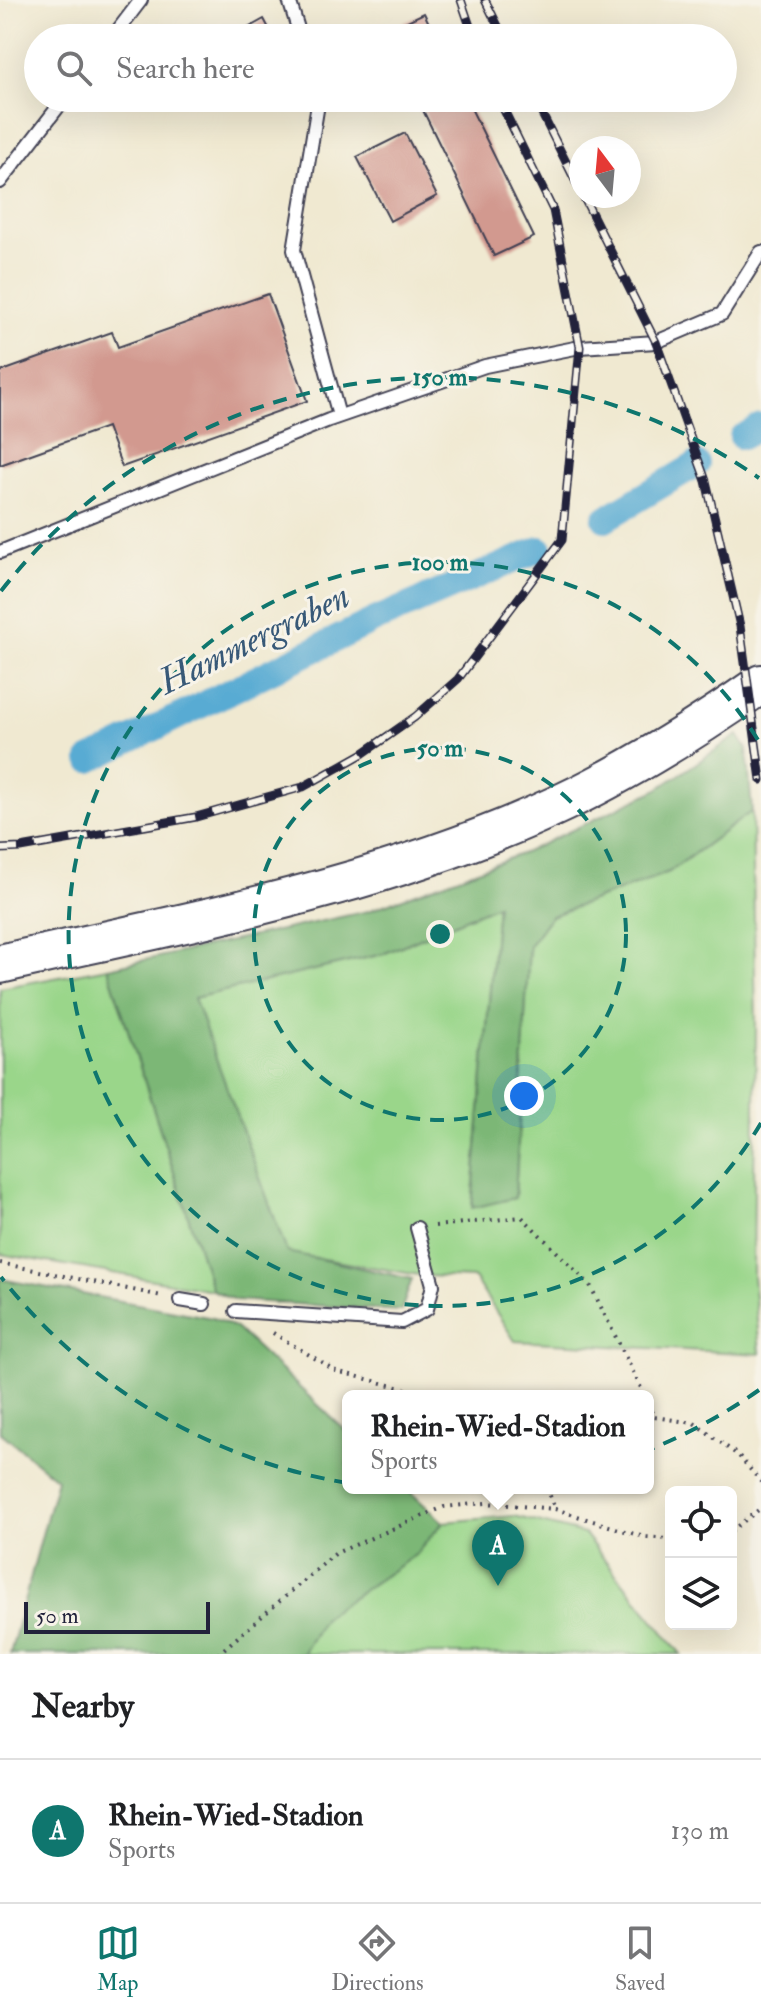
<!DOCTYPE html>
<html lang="en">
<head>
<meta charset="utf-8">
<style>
  :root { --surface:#fff; --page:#f6f6f6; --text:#202124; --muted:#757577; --line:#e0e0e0; --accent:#0f766e }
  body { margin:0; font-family:"IM FELL Double Pica",serif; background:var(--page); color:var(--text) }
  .controls { position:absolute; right:24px; bottom:24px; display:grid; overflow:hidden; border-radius:12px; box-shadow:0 8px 32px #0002 }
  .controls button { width:72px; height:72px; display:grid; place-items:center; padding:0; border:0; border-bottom:2px solid var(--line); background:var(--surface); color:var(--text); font:40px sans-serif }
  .compass { position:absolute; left:569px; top:136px; width:72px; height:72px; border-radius:50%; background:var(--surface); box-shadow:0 8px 32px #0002; rotate:344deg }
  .scale { position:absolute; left:24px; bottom:20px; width:186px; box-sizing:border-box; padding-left:8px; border:4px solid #22223b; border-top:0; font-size:22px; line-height:28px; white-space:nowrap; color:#22223b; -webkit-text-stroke:6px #f7f3e8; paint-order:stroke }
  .you { position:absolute; left:524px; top:1096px; width:28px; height:28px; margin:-20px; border:6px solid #fff; border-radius:50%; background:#1a73e8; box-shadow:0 0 0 12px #1a73e833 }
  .badge { display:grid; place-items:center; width:52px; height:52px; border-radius:50%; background:var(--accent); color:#fff; font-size:26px; font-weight:700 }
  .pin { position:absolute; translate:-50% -66px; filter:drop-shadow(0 2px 4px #0008) }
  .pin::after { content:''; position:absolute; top:42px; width:28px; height:24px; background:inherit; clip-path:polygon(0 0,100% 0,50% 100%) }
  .popup { position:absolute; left:342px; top:1390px; width:312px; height:104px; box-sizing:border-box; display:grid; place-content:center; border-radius:12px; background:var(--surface); filter:drop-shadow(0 2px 6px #0005); font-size:26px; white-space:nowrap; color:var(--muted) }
  .popup b { font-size:30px; color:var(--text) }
  .popup::after { content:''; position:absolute; left:50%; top:100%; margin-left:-16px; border:16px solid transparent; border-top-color:var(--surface) }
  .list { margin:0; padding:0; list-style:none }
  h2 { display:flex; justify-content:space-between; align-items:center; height:104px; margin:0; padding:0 32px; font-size:34px }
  h2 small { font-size:26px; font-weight:400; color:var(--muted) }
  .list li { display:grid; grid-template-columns:52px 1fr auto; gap:24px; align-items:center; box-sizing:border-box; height:144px; padding:0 32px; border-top:2px solid var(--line) }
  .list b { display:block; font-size:30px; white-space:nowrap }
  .list p { margin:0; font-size:26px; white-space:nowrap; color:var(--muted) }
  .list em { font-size:26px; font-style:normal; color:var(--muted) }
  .icon { flex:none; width:44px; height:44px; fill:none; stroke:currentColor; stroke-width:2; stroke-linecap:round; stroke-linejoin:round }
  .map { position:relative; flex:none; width:761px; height:1654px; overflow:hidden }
  .search { position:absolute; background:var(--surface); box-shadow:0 8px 32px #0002; left:24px; right:24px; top:24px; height:88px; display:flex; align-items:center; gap:20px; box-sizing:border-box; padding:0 28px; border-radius:44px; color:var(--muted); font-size:30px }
  .sheet { height:248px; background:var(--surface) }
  nav { display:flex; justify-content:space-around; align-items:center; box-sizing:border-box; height:112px; border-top:2px solid var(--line); background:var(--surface); font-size:22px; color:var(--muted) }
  nav a { display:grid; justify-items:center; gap:4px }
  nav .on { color:var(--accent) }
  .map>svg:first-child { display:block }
  .green { fill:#9ad68a; stroke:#5e7c62; stroke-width:2 }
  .forest { fill:#7bb776; stroke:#4e6c58; stroke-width:2 }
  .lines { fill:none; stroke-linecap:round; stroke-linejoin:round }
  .canal { stroke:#58abd3; stroke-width:26 }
  .building { fill:#d2998f }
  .service-casing { stroke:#414052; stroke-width:16 }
  .primary-casing { stroke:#414052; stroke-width:42 }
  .path { stroke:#414052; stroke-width:4; stroke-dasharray:2 6; stroke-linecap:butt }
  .service { stroke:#fff; stroke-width:12 }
  .primary { stroke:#fff; stroke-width:38 }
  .rail-casing { stroke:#22223b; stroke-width:9 }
  .rail { stroke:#f7f3e8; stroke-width:6; stroke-dasharray:18; stroke-linecap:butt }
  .ring { fill:none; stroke:#0f766e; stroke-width:4; stroke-dasharray:14 10 }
  .labels { text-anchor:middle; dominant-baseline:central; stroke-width:6; stroke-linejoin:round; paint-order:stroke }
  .water-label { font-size:36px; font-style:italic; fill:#385978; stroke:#f7f3e8 }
  .centre { fill:#0f766e; stroke:#f7f3e8; stroke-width:4 }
  .ring-label { font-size:24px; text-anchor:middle; font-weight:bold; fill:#0f766e; stroke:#f7f3e8; stroke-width:6; stroke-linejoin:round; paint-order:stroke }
</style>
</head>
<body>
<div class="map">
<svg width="761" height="1654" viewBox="0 0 761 1654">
  <rect width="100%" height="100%" fill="#f7f3e8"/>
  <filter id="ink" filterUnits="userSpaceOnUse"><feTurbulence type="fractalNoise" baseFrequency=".0125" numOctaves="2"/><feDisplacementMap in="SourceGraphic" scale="16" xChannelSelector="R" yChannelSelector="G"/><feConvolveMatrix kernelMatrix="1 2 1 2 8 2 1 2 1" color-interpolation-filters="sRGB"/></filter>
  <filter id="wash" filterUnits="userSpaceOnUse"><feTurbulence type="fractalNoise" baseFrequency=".006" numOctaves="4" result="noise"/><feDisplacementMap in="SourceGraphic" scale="32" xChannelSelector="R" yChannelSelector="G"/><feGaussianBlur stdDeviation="1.8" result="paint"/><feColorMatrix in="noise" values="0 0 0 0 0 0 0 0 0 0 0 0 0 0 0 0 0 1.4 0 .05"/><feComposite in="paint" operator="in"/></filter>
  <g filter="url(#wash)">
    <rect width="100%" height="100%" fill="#f0e9d1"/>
    <!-- green -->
    <path class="green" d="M752 811 756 1027 753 1276 760 1354 515 1341 474 1278 425 1276 287 1253 193 998 383 954 497 904 472 1207 515 1198 529 946 551 916 669 872Z
      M108 968 212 1290 0 1254V988Z
      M514 1516 584 1534 681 1654H302L325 1616 415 1555 443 1522Z"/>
    <!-- forest -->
    <path class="forest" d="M738 735 747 749 752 811 669 872 551 916 529 946 515 1198 472 1208 497 905 383 954 194 998 287 1252 412 1279 401 1311 235 1300 212 1290 108 968 368 911 526 852 658 789Z
      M0 1279 213 1318 236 1328 348 1433V1488H406L443 1522 415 1555 325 1616 302 1654H10L57 1479 0 1432Z"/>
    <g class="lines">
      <!-- canal -->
      <path class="canal" d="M742 437 761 426
        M605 519 697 464
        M90 760 375 620 540 549"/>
    </g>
    <g id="blocks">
      <!-- building -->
      <path class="building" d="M424 13 436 38H387L384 32Z
        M264 19 274 38H230Z
        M417 98H466L534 237 494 256Z
        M405 133 437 196 390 221 357 157Z
        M268 294 307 401 122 467 107 427 0 465V372L112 332 118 347Z"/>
    </g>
  </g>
  <g filter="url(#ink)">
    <use href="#blocks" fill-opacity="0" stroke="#414052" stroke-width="2"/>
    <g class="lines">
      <defs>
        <path id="service" d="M289 0 301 38
          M112 38 141 0
          M319 98 294 250 339 416
          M0 182 65 98
          M0 552 329 420 485 366 580 347 656 342 722 314 761 252
          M180 1300 204 1304
          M236 1311 402 1322 427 1309 433 1285 417 1228"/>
        <path id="primary" d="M0 964C190 921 387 886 564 802 633 769 698 728 761 684"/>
      </defs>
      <!-- service casing -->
      <use href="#service" class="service-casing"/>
      <!-- primary casing -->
      <use href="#primary" class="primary-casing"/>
      <!-- path -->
      <path class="path" d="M435 1226 522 1217 590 1285 645 1396
        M0 1263 162 1296
        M273 1333 336 1371 433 1396
        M648 1403 654 1417 694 1423 739 1456 761 1482
        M547 1488 555 1509
        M731 1531 761 1508
        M218 1654 336 1553 444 1507 486 1503 555 1509 644 1537 671 1539"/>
      <!-- service -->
      <use href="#service" class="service"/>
      <!-- primary -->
      <use href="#primary" class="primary"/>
      <defs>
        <path id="rail" d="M461 0 474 38
          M485 0 504 38
          M534 98 581 192
          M583 196 656 342 706 481 740 626 761 780
          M0 849 21 848 196 817 303 787 362 754 415 717 458 679 562 540 580 347 553 210 498 98"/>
      </defs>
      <!-- rail casing -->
      <use href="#rail" class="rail-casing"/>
      <!-- rail -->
      <use href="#rail" class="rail"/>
    </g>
  </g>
  <!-- distance rings -->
  <g class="ring">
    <circle cx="440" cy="934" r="186"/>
    <path d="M761 1123A372 372 0 1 1 761 745"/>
    <path d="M759 1390A557 557 0 0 1 1 1277M1 591A557 557 0 0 1 759 478"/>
  </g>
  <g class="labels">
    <!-- water labels -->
    <g class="water-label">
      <text transform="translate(254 639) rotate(-26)">Hammergraben</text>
    </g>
  </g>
  <circle cx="440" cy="934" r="12" class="centre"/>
  <g class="ring-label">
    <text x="440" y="385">150 m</text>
    <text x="440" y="570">100 m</text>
    <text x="440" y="756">50 m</text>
  </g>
</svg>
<div class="controls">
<button><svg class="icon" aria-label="locate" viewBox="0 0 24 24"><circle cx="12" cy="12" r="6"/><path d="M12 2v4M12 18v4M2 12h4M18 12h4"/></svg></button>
<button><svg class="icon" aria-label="layers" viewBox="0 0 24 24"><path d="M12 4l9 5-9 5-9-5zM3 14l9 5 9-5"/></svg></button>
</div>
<svg class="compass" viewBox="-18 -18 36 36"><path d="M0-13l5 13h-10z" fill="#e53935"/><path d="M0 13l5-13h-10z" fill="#757577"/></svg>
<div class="scale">50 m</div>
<div class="you"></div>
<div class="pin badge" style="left:498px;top:1586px">A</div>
<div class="popup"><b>Rhein-Wied-Stadion</b>Sports</div>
<div class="search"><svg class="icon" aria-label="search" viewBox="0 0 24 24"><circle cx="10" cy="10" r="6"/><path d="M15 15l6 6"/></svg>Search here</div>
</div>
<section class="sheet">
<h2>Nearby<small></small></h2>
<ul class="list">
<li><span class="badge">A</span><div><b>Rhein-Wied-Stadion</b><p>Sports</p></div><em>130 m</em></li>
</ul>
</section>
<nav>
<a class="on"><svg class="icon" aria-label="map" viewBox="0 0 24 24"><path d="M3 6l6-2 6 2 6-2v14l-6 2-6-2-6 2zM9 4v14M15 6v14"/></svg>Map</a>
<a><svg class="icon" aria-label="directions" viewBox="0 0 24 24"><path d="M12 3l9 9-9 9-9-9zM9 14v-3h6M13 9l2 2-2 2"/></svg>Directions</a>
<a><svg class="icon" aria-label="saved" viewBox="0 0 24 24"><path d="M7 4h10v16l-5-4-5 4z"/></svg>Saved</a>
</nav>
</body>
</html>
